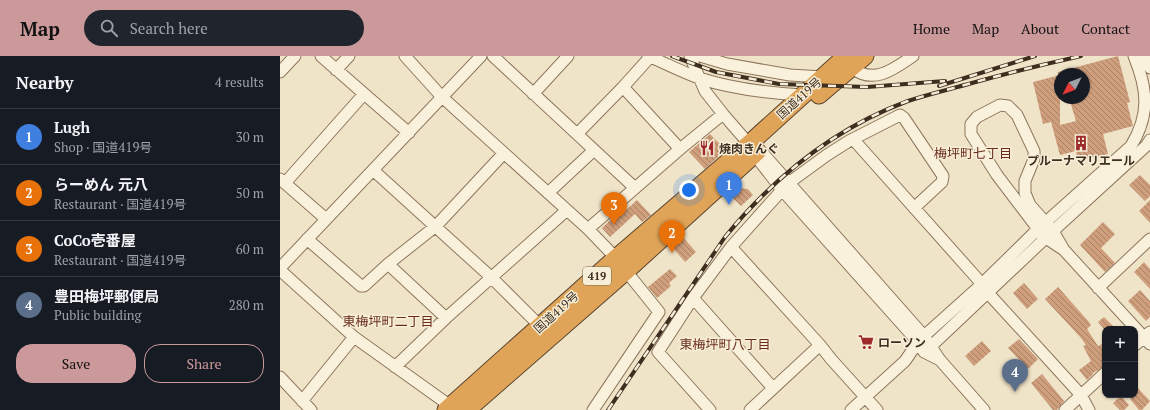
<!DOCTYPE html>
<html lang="en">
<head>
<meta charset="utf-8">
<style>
  :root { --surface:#171b24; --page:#20242c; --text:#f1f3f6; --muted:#9ea1a6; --line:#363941; --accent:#cc999b }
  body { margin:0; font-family:"PT Serif","Noto Sans JP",serif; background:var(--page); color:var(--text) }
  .controls { position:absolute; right:12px; bottom:12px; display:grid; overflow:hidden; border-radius:8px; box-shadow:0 1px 3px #0004 }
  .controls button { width:36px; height:36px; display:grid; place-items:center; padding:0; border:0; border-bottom:1px solid var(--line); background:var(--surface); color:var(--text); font:20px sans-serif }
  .compass { position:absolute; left:774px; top:12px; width:36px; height:36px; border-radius:50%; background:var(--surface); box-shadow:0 1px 3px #0004; rotate:228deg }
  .you { position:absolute; left:409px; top:134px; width:14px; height:14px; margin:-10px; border:3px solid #fff; border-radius:50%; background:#1a73e8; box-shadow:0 0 0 6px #1a73e833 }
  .badge { display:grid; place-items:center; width:26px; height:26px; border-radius:50%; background:var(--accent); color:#fff; font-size:13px; font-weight:700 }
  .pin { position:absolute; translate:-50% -33px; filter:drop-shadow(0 1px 2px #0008) }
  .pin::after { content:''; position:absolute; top:21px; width:14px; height:12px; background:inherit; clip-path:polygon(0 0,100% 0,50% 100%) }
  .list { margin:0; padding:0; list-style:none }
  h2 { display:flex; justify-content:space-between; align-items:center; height:52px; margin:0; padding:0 16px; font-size:17px }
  h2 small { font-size:13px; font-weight:400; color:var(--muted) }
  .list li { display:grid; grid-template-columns:26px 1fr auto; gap:12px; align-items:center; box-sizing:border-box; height:56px; padding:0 16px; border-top:1px solid var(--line) }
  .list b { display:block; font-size:15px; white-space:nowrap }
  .list p { margin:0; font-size:13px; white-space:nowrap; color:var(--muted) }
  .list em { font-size:13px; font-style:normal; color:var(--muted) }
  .actions { display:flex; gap:8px; padding:12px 16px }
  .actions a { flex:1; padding:9px 0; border:1px solid var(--accent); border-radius:16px; text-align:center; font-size:14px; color:var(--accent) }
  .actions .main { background:var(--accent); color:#111 }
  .icon { flex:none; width:22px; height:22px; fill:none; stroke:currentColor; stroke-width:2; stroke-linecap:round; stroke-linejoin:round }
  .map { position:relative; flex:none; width:870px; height:354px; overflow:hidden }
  header { display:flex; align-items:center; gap:24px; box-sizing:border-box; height:56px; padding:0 20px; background:var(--accent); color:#111 }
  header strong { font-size:19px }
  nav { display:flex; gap:22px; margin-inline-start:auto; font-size:14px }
  .search { width:280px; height:36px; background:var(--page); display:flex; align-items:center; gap:10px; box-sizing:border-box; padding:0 14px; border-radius:22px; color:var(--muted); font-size:15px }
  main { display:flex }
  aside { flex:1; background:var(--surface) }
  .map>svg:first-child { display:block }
  .building { fill:url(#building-back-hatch) }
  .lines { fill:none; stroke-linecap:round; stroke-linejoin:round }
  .minor-casing { stroke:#8d765c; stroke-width:13 }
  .highway-casing { stroke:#5b4430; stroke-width:19 }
  .minor { stroke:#faf1dc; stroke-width:11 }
  .highway { stroke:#e0a458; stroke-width:17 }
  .rail-casing { stroke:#3d2e20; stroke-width:4 }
  .rail { stroke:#f7eed8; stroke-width:2.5; stroke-dasharray:8; stroke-linecap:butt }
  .labels { text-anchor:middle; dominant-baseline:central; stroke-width:3; stroke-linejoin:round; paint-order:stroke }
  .shield { fill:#f7eed8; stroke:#756857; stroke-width:1 }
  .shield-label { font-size:11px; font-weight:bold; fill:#3d2e20 }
  .street-label { font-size:12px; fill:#3d2e20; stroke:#f7eed8 }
  .poi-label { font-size:12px; font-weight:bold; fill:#3d2e20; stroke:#f7eed8; text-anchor:start }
  .neighbourhood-label { font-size:13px; fill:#6b2e1e; stroke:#f7eed8 }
</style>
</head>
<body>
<header>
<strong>Map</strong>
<div class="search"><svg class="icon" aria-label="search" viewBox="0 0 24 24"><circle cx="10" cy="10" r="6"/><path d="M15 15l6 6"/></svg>Search here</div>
<nav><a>Home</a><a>Map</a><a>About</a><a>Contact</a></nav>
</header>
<main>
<aside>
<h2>Nearby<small>4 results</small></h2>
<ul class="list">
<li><span class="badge" style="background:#3f7fe0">1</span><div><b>Lugh</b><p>Shop · 国道419号</p></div><em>30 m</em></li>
<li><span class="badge" style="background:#e8710a">2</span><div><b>らーめん 元八</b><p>Restaurant · 国道419号</p></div><em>50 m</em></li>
<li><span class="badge" style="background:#e8710a">3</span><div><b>CoCo壱番屋</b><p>Restaurant · 国道419号</p></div><em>60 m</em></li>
<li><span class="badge" style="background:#5c6f8a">4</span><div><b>豊田梅坪郵便局</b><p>Public building</p></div><em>280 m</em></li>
</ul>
<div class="actions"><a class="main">Save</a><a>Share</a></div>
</aside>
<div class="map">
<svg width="870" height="354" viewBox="0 0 870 354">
  <defs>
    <pattern id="building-back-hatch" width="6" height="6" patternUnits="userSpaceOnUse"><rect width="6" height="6" fill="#cf9f7d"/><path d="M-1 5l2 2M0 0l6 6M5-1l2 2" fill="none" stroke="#a98266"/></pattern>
  </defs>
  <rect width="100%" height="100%" fill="#f0e4c8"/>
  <!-- building -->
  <path class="building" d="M838 0 850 46 847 47 853 70 823 78 828 98 798 105 796 95 780 99 771 66 763 68 753 26 780 19V69L796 65 789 42H804V18H778V16Z
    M430 78 440 88 438 101 425 113 409 96Z
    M860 119 870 129V140L865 145 849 129Z
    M459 132 468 133 473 139 461 150 451 140Z
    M357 144 371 159 362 166 355 158 330 181 322 172 340 155 342 158Z
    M870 144V167L859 155Z
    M823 166 835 178 821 192 835 207 825 216 800 189Z
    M403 181 416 196 405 206 392 191Z
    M864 206 870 213V233L854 216Z
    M390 213 397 220 389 227 391 230 377 242 368 231Z
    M744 227 758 243 747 253 733 237Z
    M778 231 809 266 811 269 807 273 818 290 822 288 825 294V310L813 317V318L807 324 799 314 811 305 803 290 806 289 801 282 765 243Z
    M860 234 870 245V261L866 265 848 245Z
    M824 261 836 273H824L818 266Z
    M739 283 758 303 748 313 728 292Z
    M702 285 711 295 694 310 685 300Z
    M762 318 784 345 777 354H773L751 327Z
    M855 329 870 345 862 354H859L850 343 855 339Z
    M841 340 849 349 844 354H840L833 347Z"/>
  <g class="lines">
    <defs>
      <path id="minor" d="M41 0 129 77
        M125 0 162 41 308 173 336 202
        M213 0 355 132
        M368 0C385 7 402 16 419 22 452 33 488 37 522 39
        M410 0 425 35 443 58 469 88 474 98 502 134 638 286 644 296 660 304
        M420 0 447 8 510 19 543 21
        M865 0 870 12
        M572 12C594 29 614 13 633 0
        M56 14 69 0
        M0 16 15 0
        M253 38 288 0
        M720 49 728 50 737 59 754 95V103L745 125V137L750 149 773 175 784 194 766 182 758 173 717 119 691 78V68L697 61Z
        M297 78 343 31 370 1
        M573 83 702 228
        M473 90 479 93 644 280 660 304 704 354
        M400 93 443 58
        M93 114 212 222 260 270
        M0 123 46 163
        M510 126 547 99 569 85 620 59 624 62 663 120 662 126 634 152
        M5 127 84 38
        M268 137 313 95
        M308 173 400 93 343 31
        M27 183 81 230H84L108 208 156 170 224 97
        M451 191 540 289 551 303 597 354
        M784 194 870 288
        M108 208 166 262 287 154
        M0 212 201 0
        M0 214 74 281 176 354
        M818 232 870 183
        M708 237 801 339 809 354
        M413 242 493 332
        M855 289 870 276
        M647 294 773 175 866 90 870 84
        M115 311 166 262
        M0 321 31 354
        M22 345 74 281
        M313 354 379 256 346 215
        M430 354 378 296 413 242 451 191 502 134
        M470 354 540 289
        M571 354 625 305 638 286 644 280 702 228 758 173 851 90C870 59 868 34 854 0
        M785 354 825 317"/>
      <path id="highway" d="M539 39 585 0
        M166 354 336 202 469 88 566 0
        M187 354 346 215 477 96"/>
    </defs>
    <!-- minor casing -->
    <use href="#minor" class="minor-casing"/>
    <!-- highway casing -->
    <use href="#highway" class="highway-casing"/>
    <!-- minor -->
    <use href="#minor" class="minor"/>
    <!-- highway -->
    <use href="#highway" class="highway"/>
    <defs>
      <path id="rail" d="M392 0 436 16 499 28 587 31 665 25
        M659 30 755 0
        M328 354 445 181C494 121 555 72 628 45 649 38 671 33 692 27 728 17 765 8 801 0"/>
    </defs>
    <!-- rail casing -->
    <use href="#rail" class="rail-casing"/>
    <!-- rail -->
    <use href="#rail" class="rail"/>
  </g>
  <!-- icons -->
  <defs>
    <symbol id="building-bare" viewBox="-9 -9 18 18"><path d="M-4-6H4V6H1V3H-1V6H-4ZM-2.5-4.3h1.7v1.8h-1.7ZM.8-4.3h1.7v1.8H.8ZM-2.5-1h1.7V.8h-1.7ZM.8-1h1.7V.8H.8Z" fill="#9e2a2b" stroke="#f7eed8" stroke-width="2.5" paint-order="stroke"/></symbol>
    <symbol id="restaurant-bare" viewBox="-9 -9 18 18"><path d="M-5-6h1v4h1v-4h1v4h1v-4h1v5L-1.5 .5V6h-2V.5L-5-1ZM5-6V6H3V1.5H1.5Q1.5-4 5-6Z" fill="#9e2a2b" stroke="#f7eed8" stroke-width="2.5" paint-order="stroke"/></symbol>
    <symbol id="supermarket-bare" viewBox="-9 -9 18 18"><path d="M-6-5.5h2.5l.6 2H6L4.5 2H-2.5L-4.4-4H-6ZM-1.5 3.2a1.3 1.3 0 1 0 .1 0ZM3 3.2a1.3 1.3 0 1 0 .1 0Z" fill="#9e2a2b" stroke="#f7eed8" stroke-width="2.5" paint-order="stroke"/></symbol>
  </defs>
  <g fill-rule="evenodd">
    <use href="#building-bare" x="790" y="76" width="22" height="22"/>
    <use href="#restaurant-bare" x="416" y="81" width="22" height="22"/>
    <use href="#supermarket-bare" x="575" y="275" width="22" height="22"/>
  </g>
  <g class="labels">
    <!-- shield labels -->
    <rect class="shield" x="303" y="211" width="28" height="18" rx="3"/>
    <g class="shield-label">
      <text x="317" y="220">419</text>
    </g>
    <!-- street labels -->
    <g class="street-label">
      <text transform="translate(519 42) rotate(-42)">国道419号</text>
      <text transform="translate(276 256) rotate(-42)">国道419号</text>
    </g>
    <!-- poi labels -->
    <g class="poi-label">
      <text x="439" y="92">焼肉きんぐ</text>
      <text x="801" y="104" text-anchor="middle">プルーナマリエール</text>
      <text x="598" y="286">ローソン</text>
    </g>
    <!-- neighbourhood labels -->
    <g class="neighbourhood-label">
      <text x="693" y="97">梅坪町七丁目</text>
      <text x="108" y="265">東梅坪町二丁目</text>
      <text x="445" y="288">東梅坪町八丁目</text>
    </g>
  </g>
</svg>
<div class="controls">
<button>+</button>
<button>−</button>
</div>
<svg class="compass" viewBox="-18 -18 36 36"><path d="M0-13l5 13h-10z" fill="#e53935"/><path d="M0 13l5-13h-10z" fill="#9ea1a6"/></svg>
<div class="you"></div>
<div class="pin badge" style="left:449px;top:149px;background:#3f7fe0">1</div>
<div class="pin badge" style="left:392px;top:197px;background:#e8710a">2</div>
<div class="pin badge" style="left:334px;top:169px;background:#e8710a">3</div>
<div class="pin badge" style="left:735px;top:336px;background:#5c6f8a">4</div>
</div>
</main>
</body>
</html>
